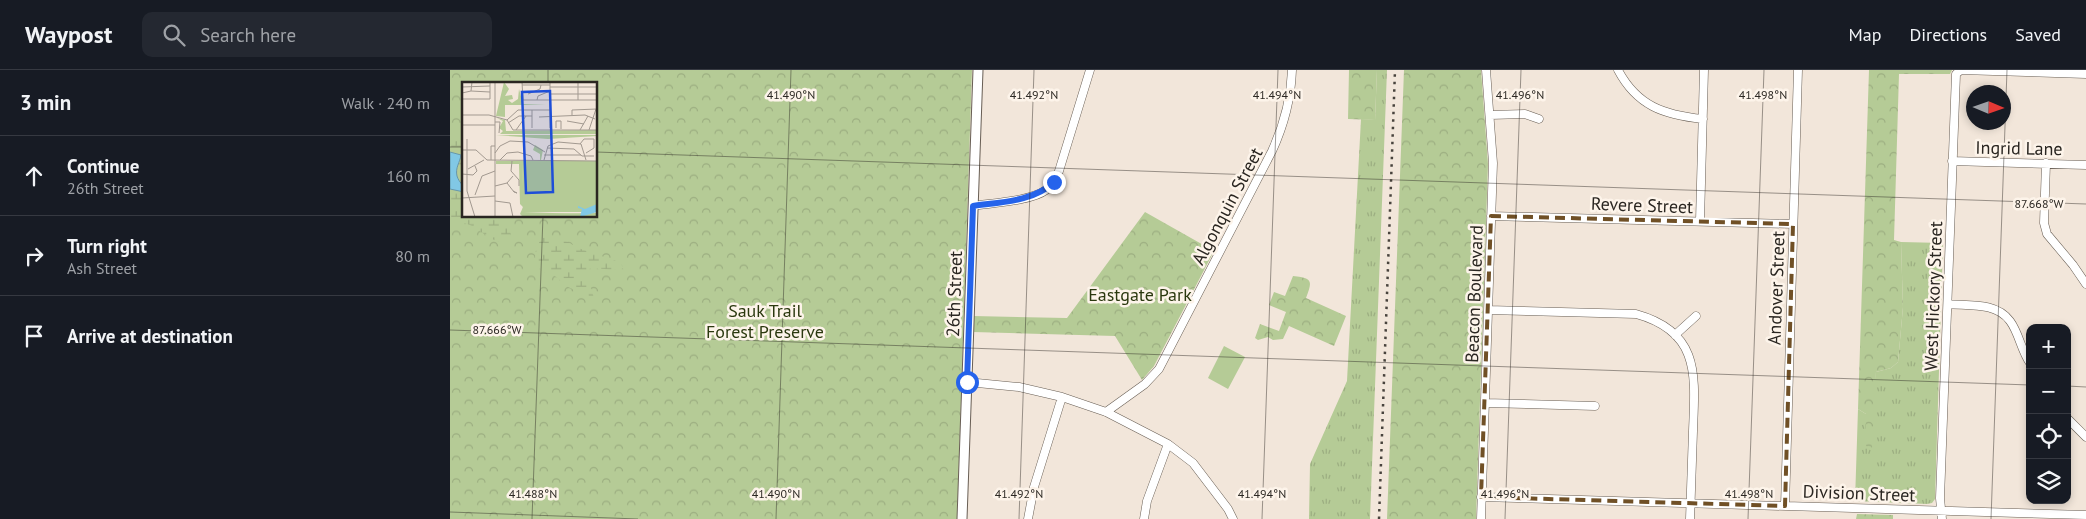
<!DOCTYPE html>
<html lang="en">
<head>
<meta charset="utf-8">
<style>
  :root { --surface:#171b24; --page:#242831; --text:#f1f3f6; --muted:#9ea1a6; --line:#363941 }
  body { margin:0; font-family:"PT Sans",sans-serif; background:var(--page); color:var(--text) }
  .controls { position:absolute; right:15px; bottom:15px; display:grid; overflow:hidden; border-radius:10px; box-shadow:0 2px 8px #0003 }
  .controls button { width:45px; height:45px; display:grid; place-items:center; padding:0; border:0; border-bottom:1px solid var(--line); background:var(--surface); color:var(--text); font:25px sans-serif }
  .compass { position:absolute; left:1516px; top:15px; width:45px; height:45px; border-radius:50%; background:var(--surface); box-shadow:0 2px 8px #0003; rotate:92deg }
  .stop { position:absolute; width:15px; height:15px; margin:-11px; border:4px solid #2563eb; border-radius:50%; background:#fff }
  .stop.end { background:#2563eb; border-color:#fff; box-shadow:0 1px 5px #0008 }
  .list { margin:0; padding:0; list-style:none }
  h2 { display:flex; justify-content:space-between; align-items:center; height:65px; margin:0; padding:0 20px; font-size:21px }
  h2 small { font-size:16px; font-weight:400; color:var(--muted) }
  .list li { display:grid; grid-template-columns:32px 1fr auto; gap:15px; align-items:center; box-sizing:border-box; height:80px; padding:0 20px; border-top:1px solid var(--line) }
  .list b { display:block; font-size:19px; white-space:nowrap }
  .list p { margin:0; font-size:16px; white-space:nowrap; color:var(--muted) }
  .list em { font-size:16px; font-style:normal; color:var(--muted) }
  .icon { flex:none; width:28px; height:28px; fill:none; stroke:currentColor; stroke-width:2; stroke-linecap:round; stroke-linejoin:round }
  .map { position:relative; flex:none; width:1636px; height:449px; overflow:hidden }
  header { display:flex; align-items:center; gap:30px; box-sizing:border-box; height:70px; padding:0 25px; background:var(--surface); border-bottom:1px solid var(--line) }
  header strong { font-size:24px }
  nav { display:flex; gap:28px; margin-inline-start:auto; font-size:18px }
  .search { width:350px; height:45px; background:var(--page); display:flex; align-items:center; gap:12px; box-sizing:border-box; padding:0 18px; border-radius:10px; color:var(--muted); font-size:19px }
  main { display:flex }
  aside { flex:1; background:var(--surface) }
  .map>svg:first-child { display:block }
  .grass { fill:url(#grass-tufts) }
  .forest { fill:url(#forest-crowns); fill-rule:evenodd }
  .wetland { fill:url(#wetland-marsh) }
  .garden { fill:#b5cb96 }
  .water { fill:#81c8e5; stroke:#6797aa }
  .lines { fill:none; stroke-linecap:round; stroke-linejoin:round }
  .minor-casing { stroke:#685e54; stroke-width:9 }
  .tertiary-casing { stroke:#685e54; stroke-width:11 }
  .minor { stroke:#fff; stroke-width:8 }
  .tertiary { stroke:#fff; stroke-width:9 }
  .rail { stroke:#48433d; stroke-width:2.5; stroke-dasharray:2.5 5; stroke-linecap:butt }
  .route { stroke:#2563eb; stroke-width:6 }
  .marked { fill:none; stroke:#705026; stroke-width:4; stroke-dasharray:10 6; stroke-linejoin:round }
  .ticks { fill:none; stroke:#2a2621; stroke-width:1; stroke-opacity:0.45 }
  .labels { text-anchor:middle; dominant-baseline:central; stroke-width:5; stroke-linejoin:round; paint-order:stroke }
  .street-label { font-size:18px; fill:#2a2621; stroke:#fdf4ea }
  .park-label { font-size:18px; fill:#2b390f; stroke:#fdf4ea }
  .inset-road { fill:none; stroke:#a29990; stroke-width:1 }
  .view { fill:#1d4ed8; fill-opacity:0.15; stroke:#1d4ed8; stroke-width:2.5 }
  .inset-edge { fill:none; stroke:#2a2621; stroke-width:2.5 }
  .ticks-label { font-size:12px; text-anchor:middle; fill:#2a2621; stroke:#fdf4ea; stroke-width:5; stroke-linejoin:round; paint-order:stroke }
</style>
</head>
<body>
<header>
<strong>Waypost</strong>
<div class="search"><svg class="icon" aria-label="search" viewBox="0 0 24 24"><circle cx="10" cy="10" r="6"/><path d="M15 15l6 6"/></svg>Search here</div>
<nav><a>Map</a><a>Directions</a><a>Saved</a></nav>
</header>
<main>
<aside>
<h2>3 min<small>Walk · 240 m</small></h2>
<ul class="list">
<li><svg class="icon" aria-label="ahead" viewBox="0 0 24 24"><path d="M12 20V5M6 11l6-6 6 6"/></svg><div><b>Continue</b><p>26th Street</p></div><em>160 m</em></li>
<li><svg class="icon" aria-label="right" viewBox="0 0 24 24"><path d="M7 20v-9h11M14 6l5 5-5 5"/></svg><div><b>Turn right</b><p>Ash Street</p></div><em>80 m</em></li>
<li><svg class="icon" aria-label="arrive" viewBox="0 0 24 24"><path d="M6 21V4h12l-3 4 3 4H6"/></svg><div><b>Arrive at destination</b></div></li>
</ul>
</aside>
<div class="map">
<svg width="1636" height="449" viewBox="0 0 1636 449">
  <defs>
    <pattern id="grass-tufts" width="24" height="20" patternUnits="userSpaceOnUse" patternTransform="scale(1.25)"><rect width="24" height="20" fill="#b5cb96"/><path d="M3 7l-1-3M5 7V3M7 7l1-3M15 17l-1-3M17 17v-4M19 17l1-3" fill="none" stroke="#9cae81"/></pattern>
    <pattern id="forest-crowns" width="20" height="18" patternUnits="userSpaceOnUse" patternTransform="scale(1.25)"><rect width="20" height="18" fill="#b5cb96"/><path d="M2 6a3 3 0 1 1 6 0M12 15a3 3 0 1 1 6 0" fill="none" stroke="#9cae81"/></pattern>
    <pattern id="wetland-marsh" width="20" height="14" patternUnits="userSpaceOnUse" patternTransform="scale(1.25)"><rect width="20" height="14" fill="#b5cb96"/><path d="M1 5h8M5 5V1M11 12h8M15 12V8" fill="none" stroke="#9cae81"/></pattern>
  </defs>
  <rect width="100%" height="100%" fill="#f2e6da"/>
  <!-- grass -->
  <path class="grass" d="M927 0H937L920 449H859L860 394 897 311 911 49 925 50Z
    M1451 172 1493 173 1485 429 1482 433 1477 434 1405 431 1408 339 1416 344V376L1426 302 1441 298 1448 292 1453 237Z"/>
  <!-- forest -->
  <path class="forest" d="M0 0H522L507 449H0ZM14 14H146V146H14Z
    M899 0H927L925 50 898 49Z
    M954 0H1031L1038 94 1026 449H937Z
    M1419 0H1502L1500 4H1449L1444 170 1451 172 1453 237 1448 292 1441 298 1426 302 1422 378 1416 376V344L1408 339Z
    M695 142 764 181 704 296 692 310 665 266 523 262V246L617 248Z
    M843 206C862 208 863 210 856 228L896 246 884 276 839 256 833 269 823 270 818 267 808 270 805 268 810 254 829 261 836 242 819 235 824 222 835 226Z
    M1407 444 1443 445V449H1406Z"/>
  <!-- wetland -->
  <path class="wetland" d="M0 66 7 69H14V115C6 108 5 98 10 89L0 82Z
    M0 119 14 122V146H52L60 162 62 171C45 176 36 164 22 156 15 152 8 153 0 147Z
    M103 167 111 168 128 178 169 192 174 198C163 202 151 197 138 199L136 203 144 228 137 230C131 221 124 221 115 215 111 212 108 207 103 205 99 203 95 203 92 201 81 193 85 177 92 168Z"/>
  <!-- garden -->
  <path class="garden" d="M774 276 795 287 778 319 758 308Z"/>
  <!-- water -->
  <path class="water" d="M0 82 11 85C10 92 5 98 7 106 9 113 14 114 14 122L0 119Z"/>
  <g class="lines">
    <defs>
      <path id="minor" d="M1168 0C1187 36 1214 45 1253 49
        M1040 45 1075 44 1089 49
        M1502 91 1636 95
        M1596 93 1594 153 1597 164 1623 195 1636 214
        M523 136C542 133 581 131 596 120 602 115 605 108 609 101L640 0
        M1041 146 1343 154
        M1250 151 1254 0
        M1498 234C1519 236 1546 232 1560 251 1569 263 1571 280 1580 293
        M1038 240 1186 244C1251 262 1245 306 1243 361 1242 390 1241 420 1240 449
        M1225 265 1246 246
        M517 312 569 317 612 327 656 342 718 374 743 393 778 439 783 449
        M1035 333 1145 336
        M656 342 695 314 709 299 822 81C834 55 841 29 842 0
        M1617 348 1636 367
        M1031 427 1636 445
        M1335 436 1348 0
        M578 449 584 417 612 327
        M694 449 697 431 718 374
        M1031 449 1043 93 1036 0
        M1492 449 1490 428 1506 4 1511 0 1636 4"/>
      <path id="tertiary" d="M512 449 528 0"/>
    </defs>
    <!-- minor casing -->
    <use href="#minor" class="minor-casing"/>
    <!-- tertiary casing -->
    <use href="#tertiary" class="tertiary-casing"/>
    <!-- minor -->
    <use href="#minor" class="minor"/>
    <!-- tertiary -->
    <use href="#tertiary" class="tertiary"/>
    <!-- rail -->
    <path class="rail" d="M929 449 945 0"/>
  </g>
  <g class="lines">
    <!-- route -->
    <path class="route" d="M517 312 523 136C550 132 583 132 604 112"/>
  </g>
  <!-- marked area -->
  <path class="marked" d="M1041 146 1343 154 1335 436 1031 427Z"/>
  <!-- ticks -->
  <path class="ticks" d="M98 14V0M0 77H14M146 82 1636 134M0 260 1580 315M1617 316 1636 317M0 442 188 449M82 449 93 146M326 449 341 0M569 449 584 0M812 449 828 0M1055 449 1071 0M1298 449 1314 0M1541 449 1557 0"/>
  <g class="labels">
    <!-- street labels -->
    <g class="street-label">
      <text transform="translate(1569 78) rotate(1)">Ingrid Lane</text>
      <text transform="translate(1192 135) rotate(2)">Revere Street</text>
      <text transform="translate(777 136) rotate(-62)">Algonquin Street</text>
      <text transform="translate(1326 218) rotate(-88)">Andover Street</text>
      <text transform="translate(504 224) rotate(-88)">26th Street</text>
      <text transform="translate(1024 224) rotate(-88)">Beacon Boulevard</text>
      <text transform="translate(1483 226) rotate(-88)">West Hickory Street</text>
      <text transform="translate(1409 423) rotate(2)">Division Street</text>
    </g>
    <!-- park labels -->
    <g class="park-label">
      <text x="690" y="224">Eastgate Park</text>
      <text x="315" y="240">Sauk Trail<tspan x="315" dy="21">Forest Preserve</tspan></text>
    </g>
  </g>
  <!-- overview -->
  <g transform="translate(12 12)">
    <rect width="135" height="135" fill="#f2e6da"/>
    <path d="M34 53H135V54L86 57ZM34 79H60L62 130 119 132H62L61 135 58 132 61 125 58 122 57 82H34Z" fill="#b5cb96"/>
    <path d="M42 0 47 7 43 14 50 13 51 17 46 18 50 21 56 17 57 7 61 22 84 23H43V35L34 34ZM35 36 43 38 44 49 135 48V52H38L41 49 37 46 41 39ZM73 63 81 68 79 78 135 79V130H61L60 79H78V72L71 68ZM134 131 135 135H61V132Z" fill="#b5cb96"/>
    <path d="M135 122V130L118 135 120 127 116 126V124L123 127Z" fill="#81c8e5"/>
    <path class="inset-road" d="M33 0V135M60 0 61 18H135M88 0V46M116 0V18M60 3H88M0 5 28 4M88 5H135M9 9 28 10M0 11 9 9 10 0M66 12 78 7 79 3M88 12H135M0 17H28V0M75 18 76 14 88 9M70 28V46M88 28H56L45 38 51 48H135M0 33H27L45 38M110 33V28L135 27M77 35 123 33 133 37M105 39 122 42M33 40H38L37 51M46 41 57 34H70M0 43H33M94 46V39H99V47M54 48 64 34M118 48 126 34M127 48 134 27M5 57V109L13 135M118 62 122 57H132V66L124 71M85 66 112 67 120 74H132M0 68H14L25 78 135 79M33 71 38 64 48 59 66 60 83 70M82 73H119M29 78V64H33M38 78 45 71 56 70 69 74 71 78M82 78 86 64 96 60 119 62 124 78M50 79 49 89 57 98V104M6 87 22 78M0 92 11 93 15 89 13 84M45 101 52 110 55 111 51 109M33 104 45 101 51 94M13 113 20 94 33 89M0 116 33 114M33 119 48 121 51 135"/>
    <path class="view" d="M88 9 91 110 64 111 60 10Z"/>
    <rect width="135" height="135" class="inset-edge"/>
  </g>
  <g class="ticks-label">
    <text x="341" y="29">41.490°N</text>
    <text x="584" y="29">41.492°N</text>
    <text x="827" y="29">41.494°N</text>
    <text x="1070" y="29">41.496°N</text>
    <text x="1313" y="29">41.498°N</text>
    <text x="1589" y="138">87.668°W</text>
    <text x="47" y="264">87.666°W</text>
    <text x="83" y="428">41.488°N</text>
    <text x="326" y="428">41.490°N</text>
    <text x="569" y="428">41.492°N</text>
    <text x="812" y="428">41.494°N</text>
    <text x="1055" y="428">41.496°N</text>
    <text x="1299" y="428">41.498°N</text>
  </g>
</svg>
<div class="controls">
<button>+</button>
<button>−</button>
<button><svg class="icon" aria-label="locate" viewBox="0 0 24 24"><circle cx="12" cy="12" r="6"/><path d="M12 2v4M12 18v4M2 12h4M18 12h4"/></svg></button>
<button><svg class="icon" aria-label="layers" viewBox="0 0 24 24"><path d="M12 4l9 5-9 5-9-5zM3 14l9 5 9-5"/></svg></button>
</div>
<svg class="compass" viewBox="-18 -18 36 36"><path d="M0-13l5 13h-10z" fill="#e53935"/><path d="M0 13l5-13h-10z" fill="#9ea1a6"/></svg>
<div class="stop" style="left:517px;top:312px"></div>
<div class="stop end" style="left:604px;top:112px"></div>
</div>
</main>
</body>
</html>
